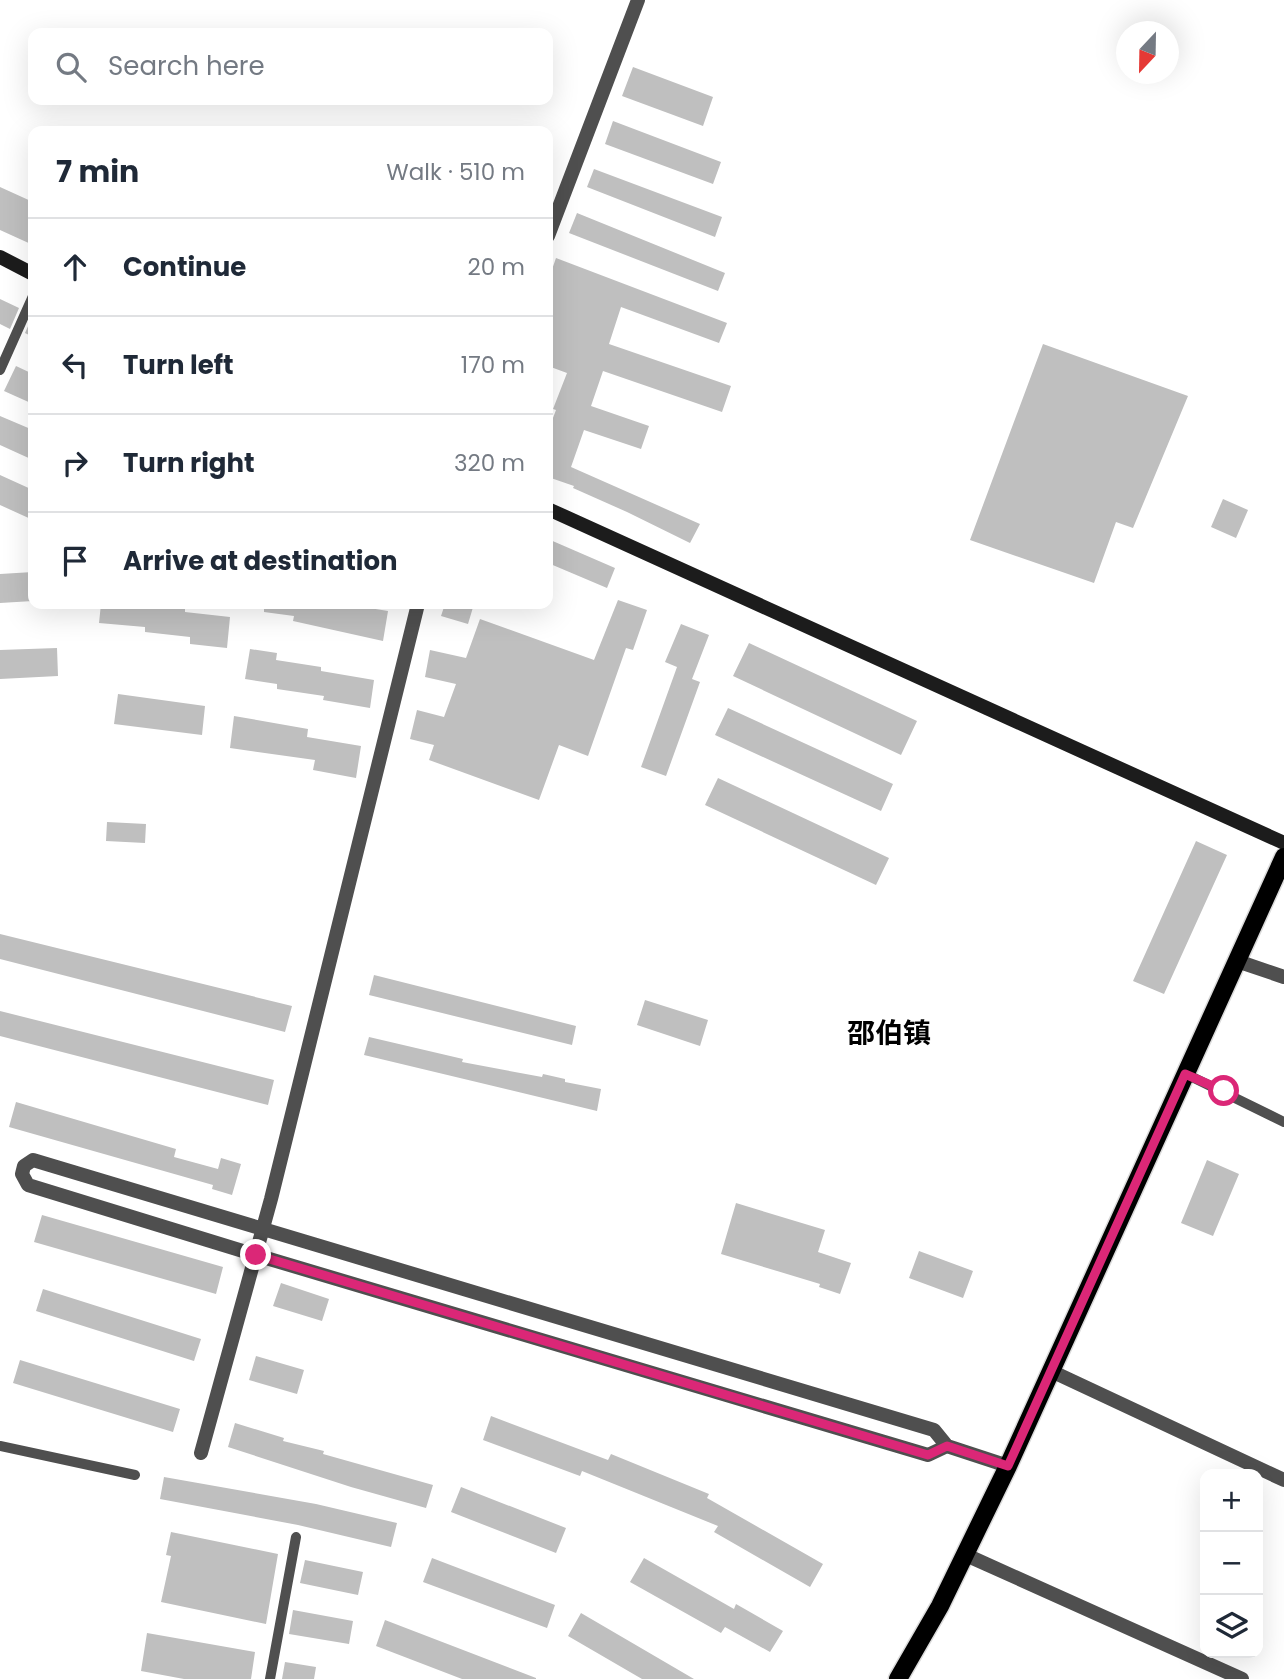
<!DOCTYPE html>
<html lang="en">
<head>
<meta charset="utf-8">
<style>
  :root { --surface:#fff; --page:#f6f6f7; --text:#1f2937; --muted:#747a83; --line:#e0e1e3 }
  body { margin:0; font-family:Poppins,"Noto Sans SC",sans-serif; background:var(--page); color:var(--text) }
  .controls { position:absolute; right:21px; bottom:21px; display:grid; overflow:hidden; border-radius:14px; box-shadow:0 7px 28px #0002 }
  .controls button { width:63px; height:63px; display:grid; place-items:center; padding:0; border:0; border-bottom:2px solid var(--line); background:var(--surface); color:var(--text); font:35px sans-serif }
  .compass { position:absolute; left:1116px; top:21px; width:63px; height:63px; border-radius:50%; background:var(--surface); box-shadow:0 7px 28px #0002; rotate:202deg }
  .stop { position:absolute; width:21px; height:21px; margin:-16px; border:5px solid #db2777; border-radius:50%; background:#fff }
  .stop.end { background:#db2777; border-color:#fff; box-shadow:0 2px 7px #0008 }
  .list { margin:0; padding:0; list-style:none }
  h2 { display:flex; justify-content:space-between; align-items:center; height:91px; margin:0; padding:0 28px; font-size:30px }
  h2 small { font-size:23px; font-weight:400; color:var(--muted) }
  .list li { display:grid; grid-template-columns:46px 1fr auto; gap:21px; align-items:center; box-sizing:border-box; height:98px; padding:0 28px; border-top:2px solid var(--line) }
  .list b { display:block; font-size:26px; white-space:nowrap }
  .list em { font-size:23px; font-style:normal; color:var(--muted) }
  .icon { flex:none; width:38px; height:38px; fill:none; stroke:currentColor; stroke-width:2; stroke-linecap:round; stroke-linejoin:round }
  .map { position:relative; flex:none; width:1284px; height:1679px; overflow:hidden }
  .search { position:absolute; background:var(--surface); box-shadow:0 7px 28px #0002; left:28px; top:28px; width:525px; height:77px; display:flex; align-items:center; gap:18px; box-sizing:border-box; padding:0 24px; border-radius:14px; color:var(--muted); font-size:26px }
  .panel { position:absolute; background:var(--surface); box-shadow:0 7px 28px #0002; left:28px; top:126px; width:525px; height:483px; border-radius:14px }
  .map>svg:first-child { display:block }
  .building { fill:#bfbfbf }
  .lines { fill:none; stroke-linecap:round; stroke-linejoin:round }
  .primary-casing { stroke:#dbdbdb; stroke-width:21 }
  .lane { stroke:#4f4f4f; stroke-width:10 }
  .street { stroke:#4f4f4f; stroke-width:14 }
  .secondary { stroke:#1c1c1c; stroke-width:14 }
  .primary { stroke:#000; stroke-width:18 }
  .route { stroke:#db2777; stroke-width:9 }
  .labels { text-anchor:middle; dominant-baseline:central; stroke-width:6; stroke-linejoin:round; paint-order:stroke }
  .district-label { font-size:28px; font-weight:bold; fill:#000; stroke:#fff }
</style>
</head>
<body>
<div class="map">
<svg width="1284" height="1679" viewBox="0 0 1284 1679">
  <rect width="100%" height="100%" fill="#fff"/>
  <!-- building -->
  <path class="building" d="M633 67 713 97 703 126 622 96Z
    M613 121 721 162 713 184 605 144Z
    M594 169 722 217 715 237 587 187Z
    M0 187 33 202V245L0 230Z
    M577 213 725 273 718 291 569 233Z
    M556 258 727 323 719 343 621 307 609 344 731 386 722 412 603 371 591 406 649 426 641 449 584 430 571 467 700 524 690 543 627 512 573 488 574 486 548 477V431L556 410 553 409 567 373 548 366V281Z
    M0 299 19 308 10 329 0 324Z
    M33 315V337L25 333Z
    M1043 344 1188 396 1133 528 1116 522 1094 583 970 540Z
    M16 366 33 374V404L4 391Z
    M0 416 33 430V460L0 445Z
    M0 475 33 490V520L0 505Z
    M1223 499 1248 510 1236 538 1211 527Z
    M548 539 615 568 607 588 548 563Z
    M33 572V601L0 603V574Z
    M618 600 647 610 633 650 626 648 588 756 559 745 539 800 429 760 434 745 410 739 417 710 444 717 456 684 425 677 430 650 466 658 480 619 594 660Z
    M101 604H168L185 606V612L230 617 227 648 190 644V637L145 632V627L99 623Z
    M264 604H345L388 611 383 641 293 621 294 616 264 612Z
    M445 604H474L468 624 441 616Z
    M681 624 709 635 692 679 700 682 666 776 641 767 677 667 665 662Z
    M749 643 917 721 901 755 733 676Z
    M57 648 58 676 0 679V650Z
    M250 649 277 653 276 660 321 667V671L374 680 370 708 323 700 324 696 277 689V684L245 679Z
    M118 694 205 706 202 735 114 724Z
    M728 708 893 784 881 811 715 735Z
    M234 716 308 729 307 737 361 746 356 778 313 770 315 760 230 748Z
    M718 778 889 858 876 885 705 805Z
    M107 822 146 824 145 843 106 841Z
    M1196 841 1227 855 1164 994 1133 981Z
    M0 934 292 1006 285 1032 0 959Z
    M374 975 576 1026 572 1045 369 995Z
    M645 1000 708 1020 700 1046 637 1025Z
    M0 1011 274 1080 268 1105 0 1036Z
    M369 1037 463 1059 462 1062 542 1077 543 1074 565 1079V1082L601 1089 597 1111 364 1055Z
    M16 1102 176 1149 174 1157 218 1169 221 1158 241 1164 232 1195 212 1189 213 1185 9 1127Z
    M1207 1160 1239 1174 1213 1236 1181 1223Z
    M736 1203 825 1230 818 1252 851 1263 840 1294 819 1287 820 1284 721 1254Z
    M42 1215 223 1267 216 1294 34 1242Z
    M919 1251 973 1271 963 1298 909 1278Z
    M281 1283 329 1299 322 1321 273 1306Z
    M43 1289 201 1339 194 1361 36 1311Z
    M256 1356 304 1370 297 1394 249 1380Z
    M20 1360 180 1409 173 1432 13 1383Z
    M491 1416 608 1460 611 1454 709 1494 707 1498 823 1564 810 1587 714 1532 718 1526 582 1471 580 1476 483 1440Z
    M235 1423 284 1438 283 1441 324 1451 323 1454 433 1485 426 1508 351 1487 228 1447Z
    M164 1477 316 1504 397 1523 391 1547 298 1525 160 1499Z
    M461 1487 566 1528 556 1553 451 1512Z
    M171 1532 278 1554 266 1624 161 1602 171 1556 166 1555Z
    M432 1558 555 1605 547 1628 423 1582Z
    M644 1558 734 1609 736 1604 783 1631 770 1652 725 1627 721 1633 630 1582Z
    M305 1560 363 1572 358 1595 300 1583Z
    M293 1610 353 1621 349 1644 289 1634Z
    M581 1613 694 1679H642L568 1636Z
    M385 1620 536 1678V1679H462L376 1646Z
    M147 1633 255 1652 251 1679H184L141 1671Z
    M285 1662 316 1667 314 1679H282Z"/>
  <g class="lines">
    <defs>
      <path id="primary" d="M898 1679 940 1606 1008 1466 1284 857"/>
    </defs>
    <!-- primary casing -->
    <use href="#primary" class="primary-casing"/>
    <!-- lane -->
    <path class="lane" d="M0 370 33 296
      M1186 1074 1284 1122
      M0 1446 135 1475
      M270 1679 296 1537"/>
    <!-- street -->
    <path class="street" d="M548 236 638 0
      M1237 961 1284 977
      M33 1160 934 1430 947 1446 928 1455 256 1255 28 1185 22 1174 24 1166Z
      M1051 1371 1284 1480
      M947 1446 1008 1466
      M201 1453 271 1199 418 604
      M966 1555 1242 1679"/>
    <!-- secondary -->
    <path class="secondary" d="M0 257 33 274
      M548 509 1284 843"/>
    <!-- primary -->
    <use href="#primary" class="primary"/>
  </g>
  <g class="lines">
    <!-- route -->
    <path class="route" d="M256 1255 928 1455 947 1446 1008 1466 1185 1074 1224 1091"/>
  </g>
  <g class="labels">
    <!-- district labels -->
    <g class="district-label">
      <text x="889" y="1033">邵伯镇</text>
    </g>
  </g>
</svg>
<div class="controls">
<button>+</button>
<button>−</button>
<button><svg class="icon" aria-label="layers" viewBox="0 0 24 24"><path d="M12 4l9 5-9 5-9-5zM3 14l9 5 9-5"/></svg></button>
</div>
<svg class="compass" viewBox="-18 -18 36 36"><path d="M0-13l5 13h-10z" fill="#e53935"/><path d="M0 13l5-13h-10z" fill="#747a83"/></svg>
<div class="stop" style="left:1224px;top:1091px"></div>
<div class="stop end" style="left:256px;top:1255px"></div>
<div class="search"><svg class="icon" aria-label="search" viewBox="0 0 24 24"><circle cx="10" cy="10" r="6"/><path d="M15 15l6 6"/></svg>Search here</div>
<section class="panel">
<h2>7 min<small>Walk · 510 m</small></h2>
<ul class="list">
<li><svg class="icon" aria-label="ahead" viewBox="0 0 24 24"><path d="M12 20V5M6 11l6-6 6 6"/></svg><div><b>Continue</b></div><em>20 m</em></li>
<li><svg class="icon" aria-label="left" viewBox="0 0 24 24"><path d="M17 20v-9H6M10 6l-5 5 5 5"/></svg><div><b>Turn left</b></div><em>170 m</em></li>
<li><svg class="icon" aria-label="right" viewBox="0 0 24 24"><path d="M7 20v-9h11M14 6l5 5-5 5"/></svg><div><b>Turn right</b></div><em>320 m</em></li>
<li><svg class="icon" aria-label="arrive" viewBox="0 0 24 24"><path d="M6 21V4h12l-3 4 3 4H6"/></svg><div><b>Arrive at destination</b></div></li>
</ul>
</section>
</div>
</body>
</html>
